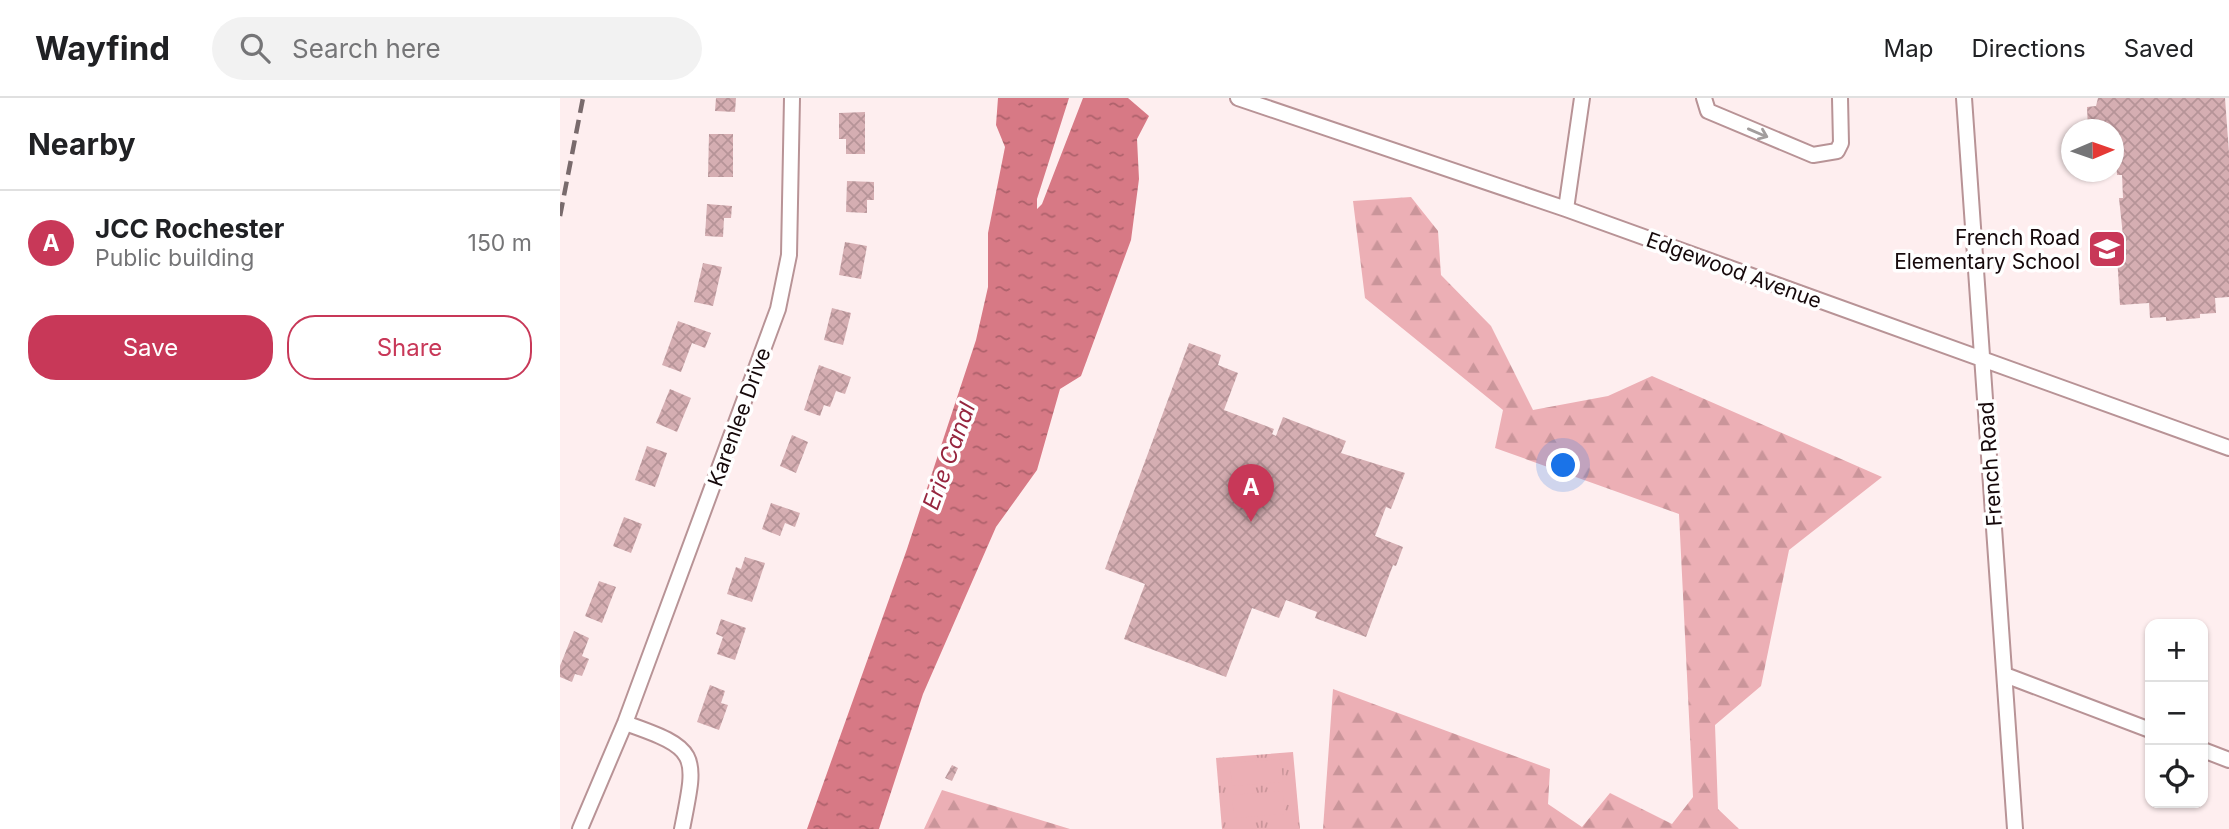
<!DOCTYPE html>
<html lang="en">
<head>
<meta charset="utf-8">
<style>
  :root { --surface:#fff; --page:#f2f2f2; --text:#202124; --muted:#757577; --line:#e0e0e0; --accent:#c83858 }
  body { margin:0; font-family:Inter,sans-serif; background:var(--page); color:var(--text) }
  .controls { position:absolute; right:21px; bottom:21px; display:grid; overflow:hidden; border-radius:14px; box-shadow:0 2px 5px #0004 }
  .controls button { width:63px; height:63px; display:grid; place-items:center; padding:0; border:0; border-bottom:2px solid var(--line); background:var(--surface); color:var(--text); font:35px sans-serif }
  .compass { position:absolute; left:1501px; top:21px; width:63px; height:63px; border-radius:50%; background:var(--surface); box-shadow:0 2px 5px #0004; rotate:88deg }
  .you { position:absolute; left:1004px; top:368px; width:24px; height:24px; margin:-18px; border:5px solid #fff; border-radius:50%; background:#1a73e8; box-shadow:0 0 0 10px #1a73e833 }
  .badge { display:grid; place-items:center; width:46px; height:46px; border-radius:50%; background:var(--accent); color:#fff; font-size:23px; font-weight:700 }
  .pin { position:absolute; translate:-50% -58px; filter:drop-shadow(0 2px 4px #0008) }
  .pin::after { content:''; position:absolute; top:37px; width:24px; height:21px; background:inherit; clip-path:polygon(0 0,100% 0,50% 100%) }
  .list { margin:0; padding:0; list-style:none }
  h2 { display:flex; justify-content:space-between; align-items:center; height:91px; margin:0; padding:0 28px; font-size:30px }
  h2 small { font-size:23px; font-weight:400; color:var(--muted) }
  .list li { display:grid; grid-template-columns:46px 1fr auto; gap:21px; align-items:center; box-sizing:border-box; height:105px; padding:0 28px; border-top:2px solid var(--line) }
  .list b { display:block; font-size:26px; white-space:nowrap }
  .list p { margin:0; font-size:23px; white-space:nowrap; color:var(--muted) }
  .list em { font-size:23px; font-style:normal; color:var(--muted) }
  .actions { display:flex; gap:14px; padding:21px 28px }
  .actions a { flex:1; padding:16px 0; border:2px solid var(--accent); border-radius:28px; text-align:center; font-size:24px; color:var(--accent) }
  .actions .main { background:var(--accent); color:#fff }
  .icon { flex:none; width:38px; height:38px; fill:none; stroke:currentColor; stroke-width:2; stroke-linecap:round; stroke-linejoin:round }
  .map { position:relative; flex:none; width:1669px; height:731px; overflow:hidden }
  header { display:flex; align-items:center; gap:42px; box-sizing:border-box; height:98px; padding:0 35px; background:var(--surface); border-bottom:2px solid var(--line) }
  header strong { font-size:33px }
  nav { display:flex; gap:38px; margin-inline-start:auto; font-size:24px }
  .search { width:490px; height:63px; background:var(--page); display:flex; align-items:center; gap:18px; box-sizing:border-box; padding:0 24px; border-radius:38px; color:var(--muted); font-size:26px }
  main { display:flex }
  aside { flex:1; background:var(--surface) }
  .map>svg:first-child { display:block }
  .grass { fill:url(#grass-tufts) }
  .forest { fill:url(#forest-firs) }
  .pitch { fill:#ecafb5 }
  .water { fill:url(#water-ripples) }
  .building { fill:url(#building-cross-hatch) }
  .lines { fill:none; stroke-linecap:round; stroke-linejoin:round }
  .minor-casing { stroke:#b89396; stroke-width:18 }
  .minor { stroke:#fff; stroke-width:14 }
  .rail { stroke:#796a6c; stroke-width:4.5; stroke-dasharray:14 7; stroke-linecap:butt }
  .oneway { stroke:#a29d9d }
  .labels { text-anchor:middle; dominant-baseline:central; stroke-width:7; stroke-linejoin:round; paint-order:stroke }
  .poi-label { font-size:21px; fill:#16090b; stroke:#fff; text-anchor:end }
  .street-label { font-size:21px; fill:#16090b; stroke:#fff }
  .water-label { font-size:23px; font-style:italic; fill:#96263f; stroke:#fff }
</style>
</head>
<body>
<header>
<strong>Wayfind</strong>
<div class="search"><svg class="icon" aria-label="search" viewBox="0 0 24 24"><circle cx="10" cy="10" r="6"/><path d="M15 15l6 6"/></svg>Search here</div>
<nav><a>Map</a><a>Directions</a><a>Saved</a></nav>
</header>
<main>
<aside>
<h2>Nearby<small></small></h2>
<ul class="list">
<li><span class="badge">A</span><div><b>JCC Rochester</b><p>Public building</p></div><em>150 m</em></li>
</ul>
<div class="actions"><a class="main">Save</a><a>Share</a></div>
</aside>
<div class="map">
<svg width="1669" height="731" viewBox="0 0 1669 731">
  <defs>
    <pattern id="grass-tufts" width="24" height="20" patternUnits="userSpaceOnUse" patternTransform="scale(1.75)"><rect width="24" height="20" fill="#ecafb5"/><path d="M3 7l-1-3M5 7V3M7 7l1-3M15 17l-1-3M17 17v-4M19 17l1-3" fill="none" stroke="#ca959a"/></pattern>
    <pattern id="forest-firs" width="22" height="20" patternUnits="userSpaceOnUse" patternTransform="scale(1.75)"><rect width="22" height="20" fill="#ecafb5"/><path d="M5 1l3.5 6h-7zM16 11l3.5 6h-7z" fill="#ca959a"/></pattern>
    <pattern id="water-ripples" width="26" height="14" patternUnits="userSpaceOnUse" patternTransform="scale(1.75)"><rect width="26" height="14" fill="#d77985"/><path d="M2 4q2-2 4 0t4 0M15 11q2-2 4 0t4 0" fill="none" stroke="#ad616b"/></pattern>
    <pattern id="building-cross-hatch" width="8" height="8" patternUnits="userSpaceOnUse" patternTransform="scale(1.75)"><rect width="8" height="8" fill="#d5aeb2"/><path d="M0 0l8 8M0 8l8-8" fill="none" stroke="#b69498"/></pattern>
  </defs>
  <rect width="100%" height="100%" fill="#feeeef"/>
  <!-- grass -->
  <path class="grass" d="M733 654 740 731H662L656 660Z"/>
  <!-- forest -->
  <path class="forest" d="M851 99 878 133 881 177 931 228 973 312 1048 298 1092 278 1322 379 1229 452 1201 588 1155 627 1158 711 1179 731H763L773 591 990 671 988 706 1022 729 1050 695 1112 726 1133 699 1119 416 935 350 943 312 805 200 793 103Z
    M382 692 510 731H364Z"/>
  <!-- pitch -->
  <path class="pitch" d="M721 661 723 684 672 688 670 665Z
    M723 693 725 716 674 720 672 697Z"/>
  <!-- water -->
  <path class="water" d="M438 0H509L477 101V111L482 106 523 0H568L589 18 577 41 579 81 571 142 521 278 500 291 477 372 436 429 363 596 319 731H247L347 451 416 242 428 189V135L445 49 436 27Z"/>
  <!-- building -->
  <path class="building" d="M156 0H176L175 14 155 13Z
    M1538 0H1665L1669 55V199L1655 200 1656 215 1640 216V220L1606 223V219L1590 220 1589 205 1560 207 1557 157H1565L1559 100H1563L1562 77H1557L1554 32H1528L1527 9 1536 8Z
    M305 14V56H286V41H279V15Z
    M149 36H173V79H148Z
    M287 83 314 84V102H307V115L286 114Z
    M147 106 172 108 171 120H164L163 139 145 138Z
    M285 144 307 148 301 181 279 177Z
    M143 165 162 169 153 208 134 204Z
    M272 210 291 215 283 247 264 242Z
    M118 223 151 235 145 250 132 245 121 274 102 267Z
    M629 245 661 257 658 267 678 275 664 312 714 331 712 336 716 338 723 319 786 343 781 355 845 375 831 411 826 409 815 438 843 449 836 468 833 467 806 539 755 520 757 514 726 502 719 520 692 510 666 579 564 541 585 486 545 471Z
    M259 267 291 279 285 296 276 293 270 309 264 307 260 318 244 312Z
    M110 291 131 300 117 334 96 325Z
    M232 337 248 344 236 375 220 368Z
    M87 348 107 355 95 389 75 382Z
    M211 405 240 415 235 429 225 425 220 438 202 431Z
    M64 419 82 426 71 455 53 448Z
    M185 459 205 465 192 504 167 496 176 469 181 471Z
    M39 483 56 489 42 525 25 518Z
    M161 521 186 530 175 562 157 556 163 539 156 536Z
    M14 533 29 540 22 558 29 561 22 578 15 576 12 584 0 579V568Z
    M150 587 165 593 161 605 168 607 159 632 137 624Z
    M392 667 398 670 392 683 385 680Z"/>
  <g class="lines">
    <defs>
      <path id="minor" d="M678 0 1006 111 1669 350
        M1144 0 1148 13 1253 57 1277 53 1281 45 1280 0
        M1404 0 1455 731
        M1006 111 1022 0
        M1445 577 1590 632
        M65 625C140 651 137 656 122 731
        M1643 652 1669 662
        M20 731 65 625 218 211 229 157 232 0"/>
    </defs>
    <!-- minor casing -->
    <use href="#minor" class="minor-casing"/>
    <!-- minor -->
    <use href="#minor" class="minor"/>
    <!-- rail -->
    <path class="rail" d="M0 118 23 0"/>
  </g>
  <!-- one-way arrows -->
  <defs><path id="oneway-shaft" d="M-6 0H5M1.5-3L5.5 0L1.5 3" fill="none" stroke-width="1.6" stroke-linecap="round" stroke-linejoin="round" transform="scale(1.75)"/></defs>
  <use class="oneway" href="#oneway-shaft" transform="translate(1198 35) rotate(23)"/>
  <!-- icons -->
  <defs>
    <symbol id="school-square" viewBox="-11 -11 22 22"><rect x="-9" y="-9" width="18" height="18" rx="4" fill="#c83858" stroke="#fff"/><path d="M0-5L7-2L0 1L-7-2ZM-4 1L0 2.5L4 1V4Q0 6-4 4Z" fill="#fff"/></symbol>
  </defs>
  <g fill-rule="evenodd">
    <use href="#school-square" x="1525" y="129" width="44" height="44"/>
  </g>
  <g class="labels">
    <!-- poi labels -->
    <g class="poi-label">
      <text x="1520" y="139">French Road<tspan x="1520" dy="24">Elementary School</tspan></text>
    </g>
    <!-- street labels -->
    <g class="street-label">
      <text transform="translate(1174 172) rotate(20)">Edgewood Avenue</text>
      <text transform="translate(179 319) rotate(-70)">Karenlee Drive</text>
      <text transform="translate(1430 366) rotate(-94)">French Road</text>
    </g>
    <!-- water labels -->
    <g class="water-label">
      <text transform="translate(389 358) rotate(-70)">Erie Canal</text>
    </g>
  </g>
</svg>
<div class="controls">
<button>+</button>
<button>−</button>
<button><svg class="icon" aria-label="locate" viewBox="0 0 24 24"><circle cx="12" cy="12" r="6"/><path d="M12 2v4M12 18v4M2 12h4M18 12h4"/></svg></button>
</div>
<svg class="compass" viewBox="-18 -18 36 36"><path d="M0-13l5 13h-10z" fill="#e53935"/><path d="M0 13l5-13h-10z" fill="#757577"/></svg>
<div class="you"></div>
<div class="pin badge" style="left:691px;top:424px">A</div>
</div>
</main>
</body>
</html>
